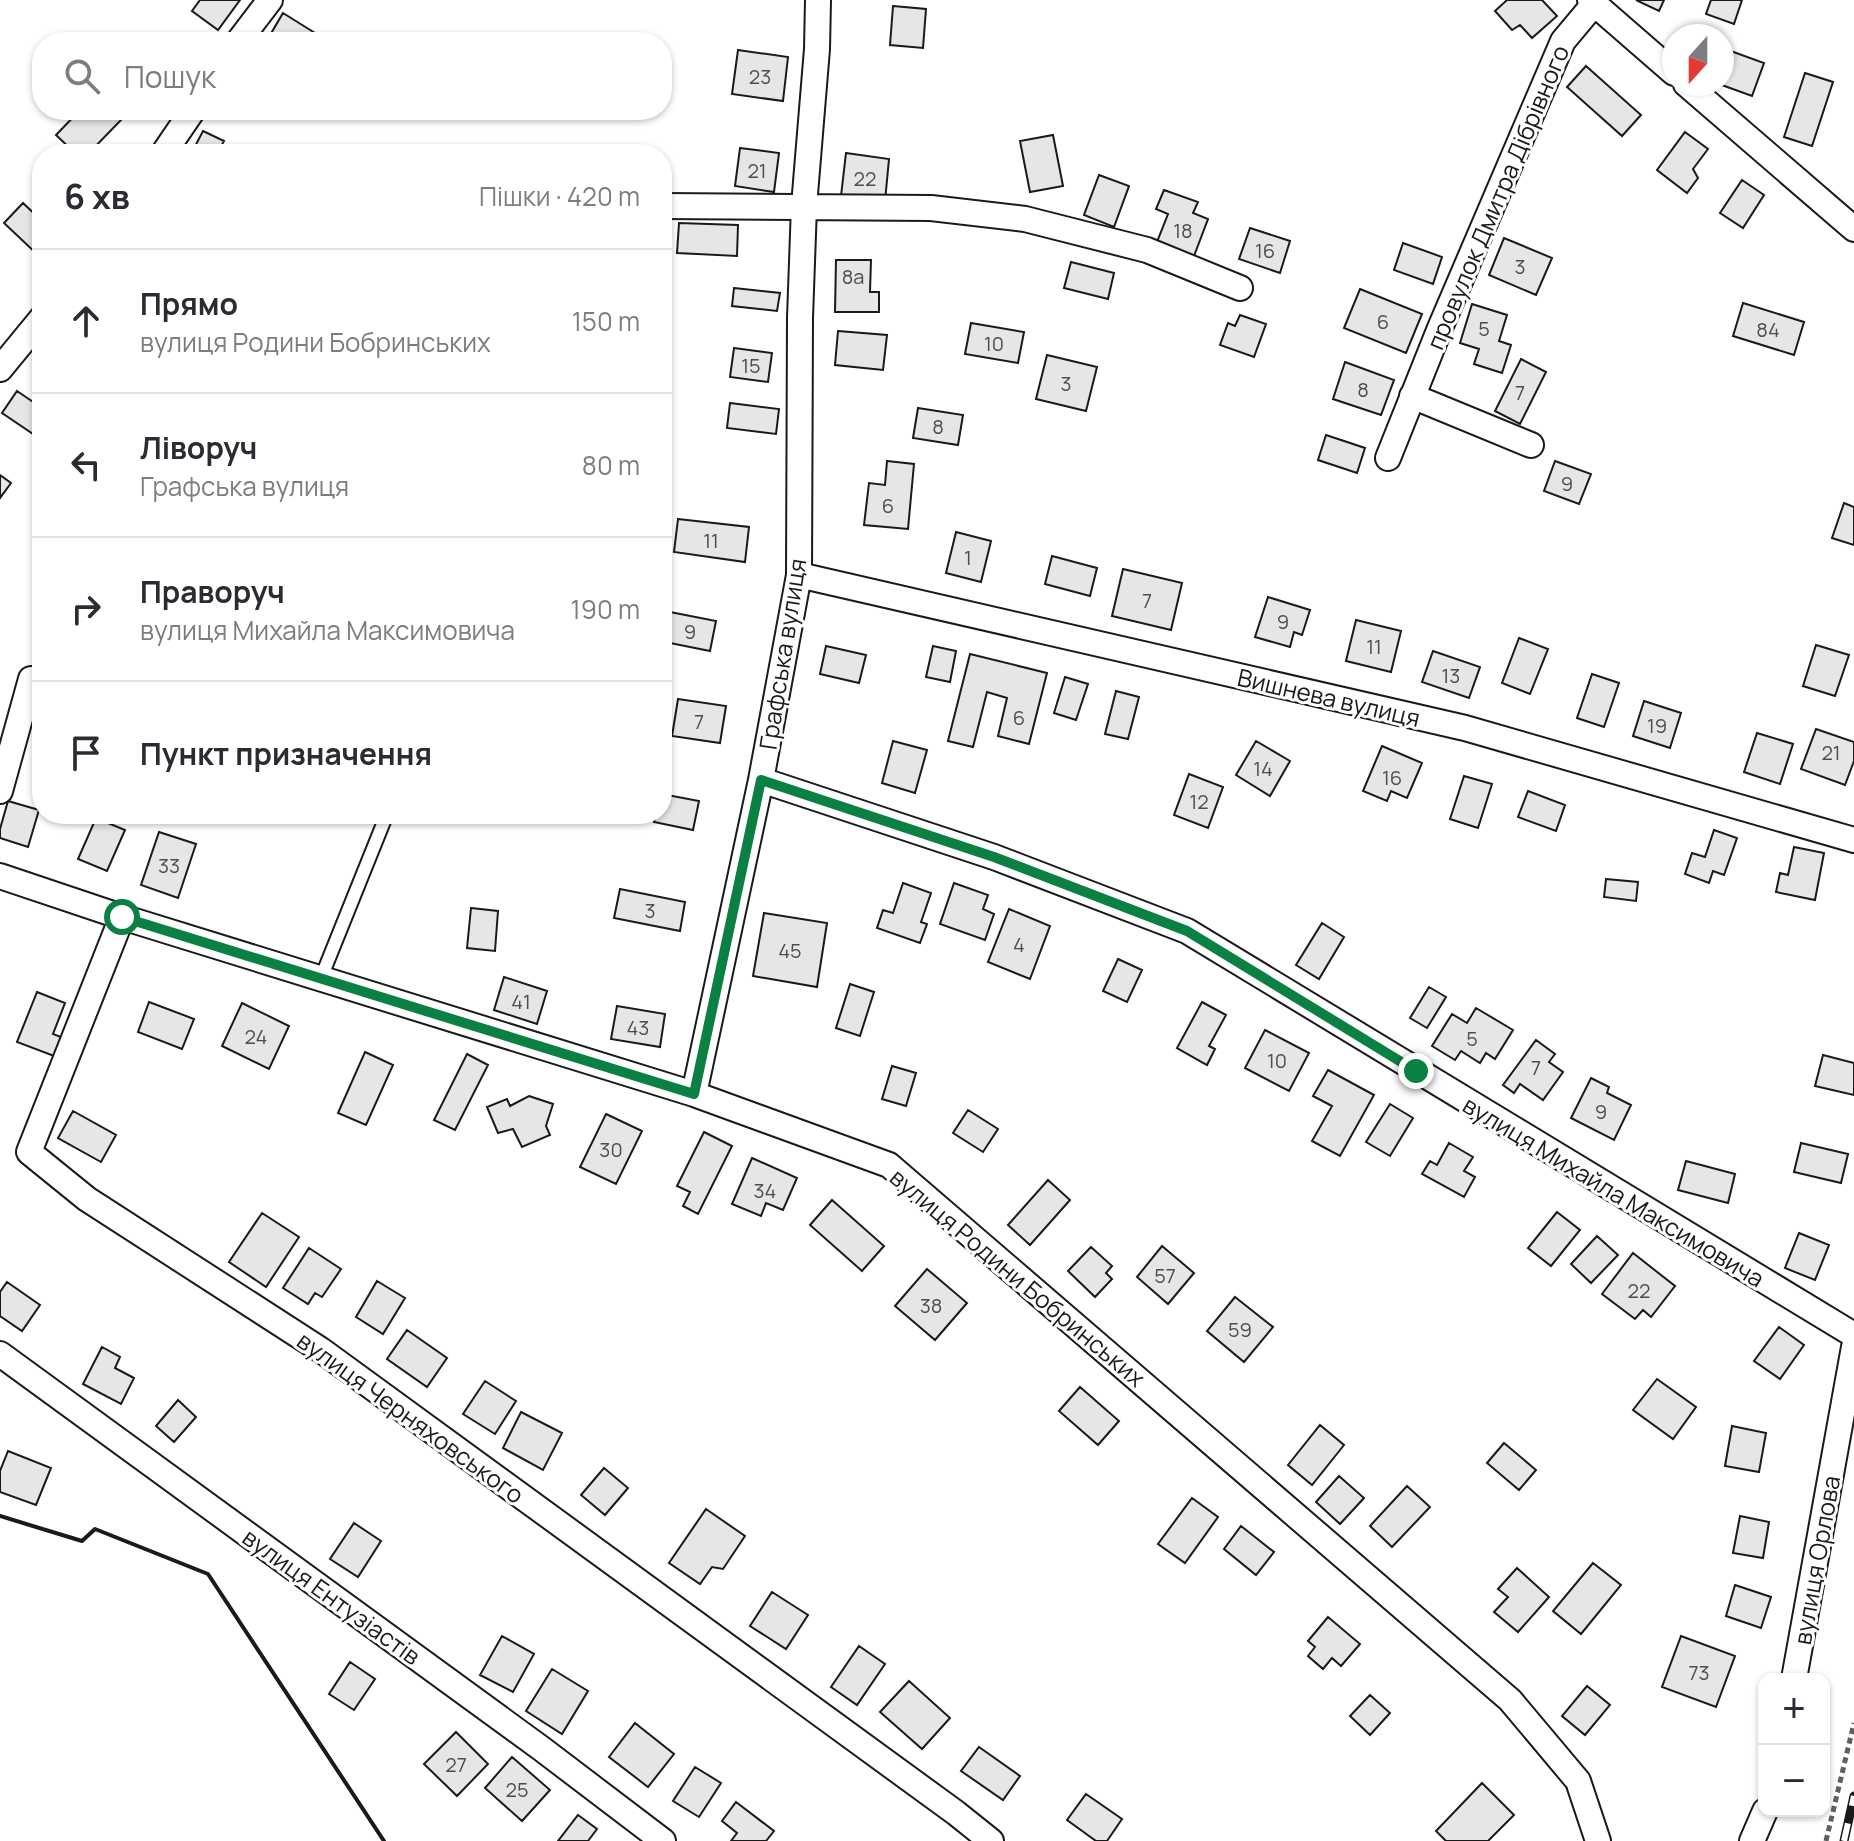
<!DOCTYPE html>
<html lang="uk">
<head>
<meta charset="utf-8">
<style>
  :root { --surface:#fff; --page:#f7f7f7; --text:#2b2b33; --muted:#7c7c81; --line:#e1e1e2 }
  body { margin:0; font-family:Manrope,sans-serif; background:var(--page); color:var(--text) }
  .controls { position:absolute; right:24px; bottom:24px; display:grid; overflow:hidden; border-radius:16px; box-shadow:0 2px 6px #0004 }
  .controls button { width:72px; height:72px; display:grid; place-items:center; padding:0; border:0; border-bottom:2px solid var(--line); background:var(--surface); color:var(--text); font:40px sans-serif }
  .compass { position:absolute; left:1662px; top:24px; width:72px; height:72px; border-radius:50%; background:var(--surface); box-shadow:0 2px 6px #0004; rotate:201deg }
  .stop { position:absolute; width:24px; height:24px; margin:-18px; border:6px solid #0b8043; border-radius:50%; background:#fff }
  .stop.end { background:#0b8043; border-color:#fff; box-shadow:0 2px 8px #0008 }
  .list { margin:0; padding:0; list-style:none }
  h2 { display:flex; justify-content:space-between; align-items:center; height:104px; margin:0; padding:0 32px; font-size:34px }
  h2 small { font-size:26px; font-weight:400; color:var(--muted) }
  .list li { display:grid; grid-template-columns:52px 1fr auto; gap:24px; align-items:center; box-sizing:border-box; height:144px; padding:0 32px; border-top:2px solid var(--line) }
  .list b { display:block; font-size:30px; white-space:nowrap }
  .list p { margin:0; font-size:26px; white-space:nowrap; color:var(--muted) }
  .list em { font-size:26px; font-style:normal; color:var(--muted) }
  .icon { flex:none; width:44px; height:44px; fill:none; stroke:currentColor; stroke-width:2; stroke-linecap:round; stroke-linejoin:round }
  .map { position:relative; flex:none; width:1854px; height:1841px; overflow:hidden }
  .search { position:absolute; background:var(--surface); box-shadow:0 2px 6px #0004; left:32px; top:32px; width:640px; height:88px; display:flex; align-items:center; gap:20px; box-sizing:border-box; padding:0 28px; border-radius:32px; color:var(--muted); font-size:30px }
  .panel { position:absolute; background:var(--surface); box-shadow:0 2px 6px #0004; left:32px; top:144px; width:640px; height:680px; border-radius:32px }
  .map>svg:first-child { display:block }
  .building { fill:#e6e6e6; stroke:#1a1a1a; stroke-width:2 }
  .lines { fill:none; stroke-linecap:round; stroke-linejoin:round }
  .service-casing { stroke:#1a1a1a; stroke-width:16 }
  .minor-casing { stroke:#1a1a1a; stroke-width:28 }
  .path { stroke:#5f5f5f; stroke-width:5; stroke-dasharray:6 4; stroke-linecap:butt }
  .service { stroke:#fff; stroke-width:12 }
  .minor { stroke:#fff; stroke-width:24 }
  .rail-casing { stroke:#1a1a1a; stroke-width:9 }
  .rail { stroke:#fff; stroke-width:6; stroke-dasharray:18; stroke-linecap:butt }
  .wall { stroke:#1a1a1a; stroke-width:4 }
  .route { stroke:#0b8043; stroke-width:10 }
  .labels { text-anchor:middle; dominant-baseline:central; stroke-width:6; stroke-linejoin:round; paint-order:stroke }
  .number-label { font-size:20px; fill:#4d4d4d }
  .street-label { font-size:24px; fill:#1a1a1a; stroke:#fff }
</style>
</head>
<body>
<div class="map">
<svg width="1854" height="1841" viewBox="0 0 1854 1841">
  <rect width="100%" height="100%" fill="#fff"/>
  <!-- building -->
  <path class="building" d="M200 0H240L218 30 192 11Z
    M1507 0H1542L1557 16 1532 38 1520 25 1512 30 1495 11Z
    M1636 0H1664L1659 11Z
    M1711 0H1742L1734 24 1706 14Z
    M893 6 926 9 923 48 890 45Z
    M283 13 315 33 309 42H266Z
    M738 50 788 57 783 101 732 94Z
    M1728 50 1764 63 1752 96 1719 84H1722V68Z
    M1586 66 1641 115 1622 136 1567 87Z
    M1805 73 1833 82 1812 146 1784 137Z
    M80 110H111L121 120 88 154H76L56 135Z
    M203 131 224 141 217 154H191Z
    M1685 132 1708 149 1693 169 1698 178 1687 193 1657 170Z
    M1053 135 1063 186 1030 192 1020 141Z
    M740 148 779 153 774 192 735 186Z
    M846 153 889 159 885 201 841 196Z
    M1099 175 1129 186 1114 227 1084 215Z
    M1742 180 1764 195 1743 228 1720 213Z
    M1164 190 1198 202 1193 213 1208 219 1194 256 1157 242 1168 214 1156 209Z
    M23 203 42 221V255L40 257 4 223Z
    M679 223 738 225 737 256 677 253Z
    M1250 228 1290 241 1280 273 1239 259Z
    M1504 238 1552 258 1536 295 1489 275Z
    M1403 243 1442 257 1433 284 1394 270Z
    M836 260H871L870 292H879V312H835Z
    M1071 262 1114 273 1108 299 1064 288Z
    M734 288 780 293 777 311 732 306Z
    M1360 289 1422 314 1406 353 1344 328Z
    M1743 303 1804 322 1794 355 1733 336Z
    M1472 304 1507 315 1499 341 1511 345 1502 373 1474 364 1479 349 1460 343Z
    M1240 315 1266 324 1254 357 1220 345 1228 323 1235 326Z
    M971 323 1024 332 1018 363 965 354Z
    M838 331 887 335 883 370 835 365Z
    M734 348 772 353 768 382 730 377Z
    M1047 355 1097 367 1086 411 1036 399Z
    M1521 359 1546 372 1520 424 1495 411Z
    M1345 362 1394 380 1381 415 1333 399Z
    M17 391 42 408V440L2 413Z
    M730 403 779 409 776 434 727 428Z
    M918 408 963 415 958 445 913 438Z
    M1326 435 1365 448 1357 473 1318 460Z
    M887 461 914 464 908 529 864 525 869 483 885 485Z
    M1555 461 1591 474 1579 504 1544 491Z
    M0 475 11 483 0 498Z
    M1844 503 1854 507V545L1832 538Z
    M678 519 749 527 745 562 674 552Z
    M956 532 991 541 981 582 946 573Z
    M1052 556 1097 568 1090 596 1045 584Z
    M1123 569 1182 583 1171 630 1112 616Z
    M1268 597 1310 610 1302 635 1294 632 1290 647 1255 637Z
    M670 612 716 621 710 651 665 642Z
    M1356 620 1401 631 1391 672 1346 661Z
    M1519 638 1548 649 1530 694 1502 683Z
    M1816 645 1849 655 1835 696 1803 686Z
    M826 646 866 655 859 683 820 674Z
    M933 646 956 651 950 682 926 677Z
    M1433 651 1480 667 1469 698 1422 682Z
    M970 654 1047 673 1029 744 998 736 1007 698 987 692 973 747 948 741Z
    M1592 674 1619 683 1604 727 1577 718Z
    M1065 677 1088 684 1076 720 1054 713Z
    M1116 691 1139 697 1128 739 1105 734Z
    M678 699 726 706 720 743 672 736Z
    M1644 701 1681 713 1670 748 1633 736Z
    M1816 729 1854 742V761L1845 785 1801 769Z
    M1757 733 1793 744 1780 784 1744 772Z
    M893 741 927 750 915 793 882 783Z
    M1256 741 1290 761 1270 796 1236 775Z
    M1382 746 1422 763 1407 798 1391 791 1387 801 1363 791Z
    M1189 774 1223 787 1208 828 1174 815Z
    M1464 776 1492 784 1478 828 1450 819Z
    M1528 791 1565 805 1556 831 1518 817Z
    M662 794 699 801 693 830 654 822 656 814H662Z
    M8 801 39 810 28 847 0 838V829Z
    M96 818 125 830 107 871 78 859Z
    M1714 830 1737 838 1724 875 1713 871 1709 883 1685 874 1692 853 1705 857Z
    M159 832 196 844 178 898 141 885Z
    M1794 847 1824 853 1815 900 1776 892 1780 873 1788 875Z
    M1606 879 1638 882 1636 901 1604 897Z
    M903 883 931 893 921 922 927 924 920 943 877 928 883 910 893 913Z
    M954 883 988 895 983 909 994 914 985 940 940 924Z
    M620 889 685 902 680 931 614 918Z
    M471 908 498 911 495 951 467 948Z
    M1009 909 1050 926 1030 979 988 962Z
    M764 913 827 923 817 987 753 976Z
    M1322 923 1344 937 1319 979 1296 965Z
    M1118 959 1142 970 1127 1002 1103 991Z
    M504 977 547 991 537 1024 494 1010Z
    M850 984 874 992 860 1036 836 1028Z
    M1429 987 1446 997 1427 1028 1410 1018Z
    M37 992 65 1003 53 1034 61 1037 54 1056 17 1042Z
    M149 1002 194 1019 182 1049 138 1032Z
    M1202 1002 1226 1015 1209 1046 1215 1049 1207 1065 1177 1048Z
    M242 1003 289 1026 269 1069 222 1046Z
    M617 1006 665 1014 660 1047 611 1039Z
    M1476 1008 1513 1030 1495 1059 1486 1053 1480 1063 1461 1051 1455 1060 1432 1046 1452 1014 1467 1023Z
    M1265 1030 1309 1053 1289 1091 1245 1068Z
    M1536 1040 1555 1054 1549 1062 1563 1072 1543 1100 1520 1084 1514 1093 1503 1085Z
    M365 1052 393 1065 366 1125 338 1113Z
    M467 1054 488 1065 455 1130 434 1120Z
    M1823 1055 1854 1063V1095L1815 1086Z
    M892 1066 916 1073 906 1106 882 1099Z
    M1328 1070 1374 1095 1340 1156 1312 1141 1332 1106 1313 1096Z
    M1591 1078 1609 1087 1607 1093 1631 1105 1614 1140 1571 1118Z
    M529 1096 553 1104 546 1126 550 1135 522 1147 513 1129 498 1133 487 1107 507 1099 510 1106Z
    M1390 1104 1413 1118 1390 1156 1366 1142Z
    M968 1110 998 1129 983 1152 953 1133Z
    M73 1111 116 1135 101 1162 58 1138Z
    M606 1114 642 1131 616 1184 580 1167Z
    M704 1132 732 1146 698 1214 683 1206 690 1192 677 1186Z
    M1449 1143 1473 1157 1464 1171 1475 1177 1464 1197 1422 1174 1430 1161 1437 1165Z
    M1801 1143 1848 1154 1841 1183 1794 1172Z
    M752 1158 797 1178 783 1210 766 1203 761 1216 732 1204Z
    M1686 1161 1735 1174 1728 1203 1678 1190Z
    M1048 1180 1070 1200 1030 1245 1008 1225Z
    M832 1200 884 1246 862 1271 810 1225Z
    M1557 1212 1580 1230 1551 1266 1528 1248Z
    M262 1213 299 1237 266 1287 229 1262Z
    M1799 1233 1829 1245 1815 1280 1785 1268Z
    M1597 1236 1618 1255 1591 1283 1571 1264Z
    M1162 1246 1194 1273 1168 1304 1137 1277Z
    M1091 1247 1112 1266 1106 1273 1112 1279 1095 1297 1068 1271Z
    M309 1248 341 1269 322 1297 315 1293 308 1304 283 1288Z
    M1633 1253 1675 1286 1651 1317 1643 1310 1635 1319 1602 1294Z
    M927 1269 967 1303 935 1340 895 1306Z
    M377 1281 405 1298 383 1334 356 1317Z
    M7 1282 40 1305 22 1331 0 1316V1292Z
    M1235 1297 1273 1327 1244 1362 1207 1331Z
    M1779 1327 1804 1345 1780 1379 1754 1361Z
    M407 1330 447 1358 427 1387 387 1359Z
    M102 1347 120 1357 115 1368 134 1378 121 1404 83 1384Z
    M1657 1379 1696 1407 1673 1439 1633 1410Z
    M485 1381 516 1401 495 1434 463 1414Z
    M1080 1387 1119 1421 1098 1445 1059 1411Z
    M178 1400 196 1417 174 1442 156 1426Z
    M521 1412 562 1433 543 1470 503 1448Z
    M1320 1425 1344 1445 1312 1485 1288 1465Z
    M1732 1426 1766 1433 1759 1472 1725 1466Z
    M1504 1443 1536 1470 1519 1490 1487 1463Z
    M8 1451 51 1468 36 1505 0 1492V1471Z
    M604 1468 628 1488 605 1515 581 1495Z
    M1339 1476 1364 1498 1340 1524 1316 1502Z
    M1407 1486 1430 1507 1392 1547 1370 1526Z
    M1192 1498 1218 1517 1185 1563 1158 1544Z
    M706 1509 745 1536 723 1569 712 1567 700 1584 669 1563Z
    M1740 1516 1769 1522 1763 1558 1733 1553Z
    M354 1523 381 1541 358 1577 330 1559Z
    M1241 1526 1274 1552 1256 1575 1224 1549Z
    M1593 1563 1621 1585 1581 1634 1553 1611Z
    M1517 1568 1549 1597 1518 1632 1494 1612 1508 1597 1498 1589Z
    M1735 1585 1771 1597 1761 1628 1726 1616Z
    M772 1592 808 1615 786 1649 750 1626Z
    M1328 1617 1360 1644 1341 1666 1332 1658 1323 1669 1308 1656 1315 1647 1308 1641Z
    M502 1636 534 1654 513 1692 480 1675Z
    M1681 1636 1735 1656 1716 1707 1662 1687Z
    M859 1646 885 1664 857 1705 831 1687Z
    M350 1662 375 1679 354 1710 329 1694Z
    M552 1669 588 1691 562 1734 526 1711Z
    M909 1681 950 1718 922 1749 880 1712Z
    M1587 1686 1610 1705 1585 1735 1562 1716Z
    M1370 1695 1390 1713 1370 1735 1350 1716Z
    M635 1723 674 1754 648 1787 609 1757Z
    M456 1732 488 1764 457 1796 424 1764Z
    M979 1747 1020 1776 1003 1800 961 1771Z
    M512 1757 550 1790 522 1821 485 1788Z
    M695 1767 721 1783 699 1817 673 1801Z
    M1482 1783 1514 1815 1488 1841H1446L1436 1831Z
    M1086 1794 1122 1819 1107 1841H1096L1067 1820Z
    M736 1802 774 1831 766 1841H731L737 1833 722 1821Z
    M578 1815 597 1829 588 1841H558Z"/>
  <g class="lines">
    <defs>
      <path id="service" d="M321 978 387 814"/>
      <path id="minor" d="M1590 0 1674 73
        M238 42 270 0
        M1686 84 1854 229
        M163 154 193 110
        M662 206 931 208 1025 219 1147 250 1240 288
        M0 369 42 318
        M1412 396 1531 445
        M1388 458 1440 328 1563 41 1594 4
        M799 575 1465 728 1854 840
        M761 780 994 857 1187 931 1854 1335
        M0 791 31 679
        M0 876 122 917 694 1094 889 1165 1510 1700 1578 1781 1598 1841
        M122 917 29 1152 87 1199 321 1350 956 1813 991 1841
        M694 1094 761 780 799 575 800 318 804 206 817 49 818 0
        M0 1354 542 1749 663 1841
        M1794 1679 1854 1347
        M1752 1841 1765 1811"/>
    </defs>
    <!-- service casing -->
    <use href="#service" class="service-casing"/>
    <!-- minor casing -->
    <use href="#minor" class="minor-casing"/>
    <!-- path -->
    <path class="path" d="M1826 1841 1854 1723"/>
    <!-- service -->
    <use href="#service" class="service"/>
    <!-- minor -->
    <use href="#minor" class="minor"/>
    <defs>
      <path id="rail" d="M1844 1841 1854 1796"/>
    </defs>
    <!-- rail casing -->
    <use href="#rail" class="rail-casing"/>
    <!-- rail -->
    <use href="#rail" class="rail"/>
    <!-- wall -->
    <path class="wall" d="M0 1516 82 1541 95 1529 208 1574 384 1841"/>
  </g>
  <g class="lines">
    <!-- route -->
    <path class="route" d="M122 917 694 1094 761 780 994 857 1187 931 1416 1071"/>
  </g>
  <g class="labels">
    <!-- number labels -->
    <g class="number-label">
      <text x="760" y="76">23</text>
      <text x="757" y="170">21</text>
      <text x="865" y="178">22</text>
      <text x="1183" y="230">18</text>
      <text x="1265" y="250">16</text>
      <text x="1520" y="266">3</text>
      <text x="853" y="276">8а</text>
      <text x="1383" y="321">6</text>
      <text x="1484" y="328">5</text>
      <text x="1768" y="329">84</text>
      <text x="994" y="343">10</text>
      <text x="751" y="365">15</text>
      <text x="1066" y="383">3</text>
      <text x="1363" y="389">8</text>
      <text x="1520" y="392">7</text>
      <text x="938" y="426">8</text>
      <text x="1567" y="483">9</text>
      <text x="888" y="505">6</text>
      <text x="711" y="540">11</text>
      <text x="968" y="557">1</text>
      <text x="1147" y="600">7</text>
      <text x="1283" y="621">9</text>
      <text x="690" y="631">9</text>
      <text x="1374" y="646">11</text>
      <text x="1451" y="675">13</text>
      <text x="1019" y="717">6</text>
      <text x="699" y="721">7</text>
      <text x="1657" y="725">19</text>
      <text x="1831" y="752">21</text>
      <text x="1263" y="768">14</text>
      <text x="1392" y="777">16</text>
      <text x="1199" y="801">12</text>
      <text x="169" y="865">33</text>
      <text x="650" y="910">3</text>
      <text x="1019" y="944">4</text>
      <text x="790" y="950">45</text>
      <text x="521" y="1001">41</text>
      <text x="638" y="1027">43</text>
      <text x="256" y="1036">24</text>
      <text x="1472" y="1038">5</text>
      <text x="1277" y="1060">10</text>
      <text x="1536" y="1067">7</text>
      <text x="1601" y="1111">9</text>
      <text x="611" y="1149">30</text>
      <text x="765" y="1190">34</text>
      <text x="1165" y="1275">57</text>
      <text x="1639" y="1290">22</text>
      <text x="931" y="1305">38</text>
      <text x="1240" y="1329">59</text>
      <text x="1699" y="1672">73</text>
      <text x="456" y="1764">27</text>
      <text x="517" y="1789">25</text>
    </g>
    <!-- street labels -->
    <g class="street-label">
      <text transform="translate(1497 197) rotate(-67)">провулок Дмитра Дібрівного</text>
      <text transform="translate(782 654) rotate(-81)">Графська вулиця</text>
      <text transform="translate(1329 697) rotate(13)">Вишнева вулиця</text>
      <text transform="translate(1614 1191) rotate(31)">вулиця Михайла Максимовича</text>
      <text transform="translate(1018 1277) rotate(40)">вулиця Родини Бобринських</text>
      <text transform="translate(411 1417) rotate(36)">вулиця Черняховського</text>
      <text transform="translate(1816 1560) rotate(-80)">вулиця Орлова</text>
      <text transform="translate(332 1596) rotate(36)">вулиця Ентузіастів</text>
    </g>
  </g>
</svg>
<div class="controls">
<button>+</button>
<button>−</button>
</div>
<svg class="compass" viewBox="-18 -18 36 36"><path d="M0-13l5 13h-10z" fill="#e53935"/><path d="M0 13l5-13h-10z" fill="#7c7c81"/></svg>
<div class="stop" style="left:122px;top:917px"></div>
<div class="stop end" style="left:1416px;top:1071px"></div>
<div class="search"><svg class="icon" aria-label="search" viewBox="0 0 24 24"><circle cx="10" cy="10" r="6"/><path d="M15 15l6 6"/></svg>Пошук</div>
<section class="panel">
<h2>6 хв<small>Пішки · 420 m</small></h2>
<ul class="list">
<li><svg class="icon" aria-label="ahead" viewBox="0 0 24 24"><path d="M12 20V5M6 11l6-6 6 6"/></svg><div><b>Прямо</b><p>вулиця Родини Бобринських</p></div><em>150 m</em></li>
<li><svg class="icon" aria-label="left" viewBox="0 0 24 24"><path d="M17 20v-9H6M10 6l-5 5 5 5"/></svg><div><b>Ліворуч</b><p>Графська вулиця</p></div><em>80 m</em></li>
<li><svg class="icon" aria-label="right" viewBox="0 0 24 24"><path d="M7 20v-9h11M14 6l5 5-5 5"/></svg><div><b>Праворуч</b><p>вулиця Михайла Максимовича</p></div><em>190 m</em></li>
<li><svg class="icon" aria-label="arrive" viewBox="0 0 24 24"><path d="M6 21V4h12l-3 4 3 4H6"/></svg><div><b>Пункт призначення</b></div></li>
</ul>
</section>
</div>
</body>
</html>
